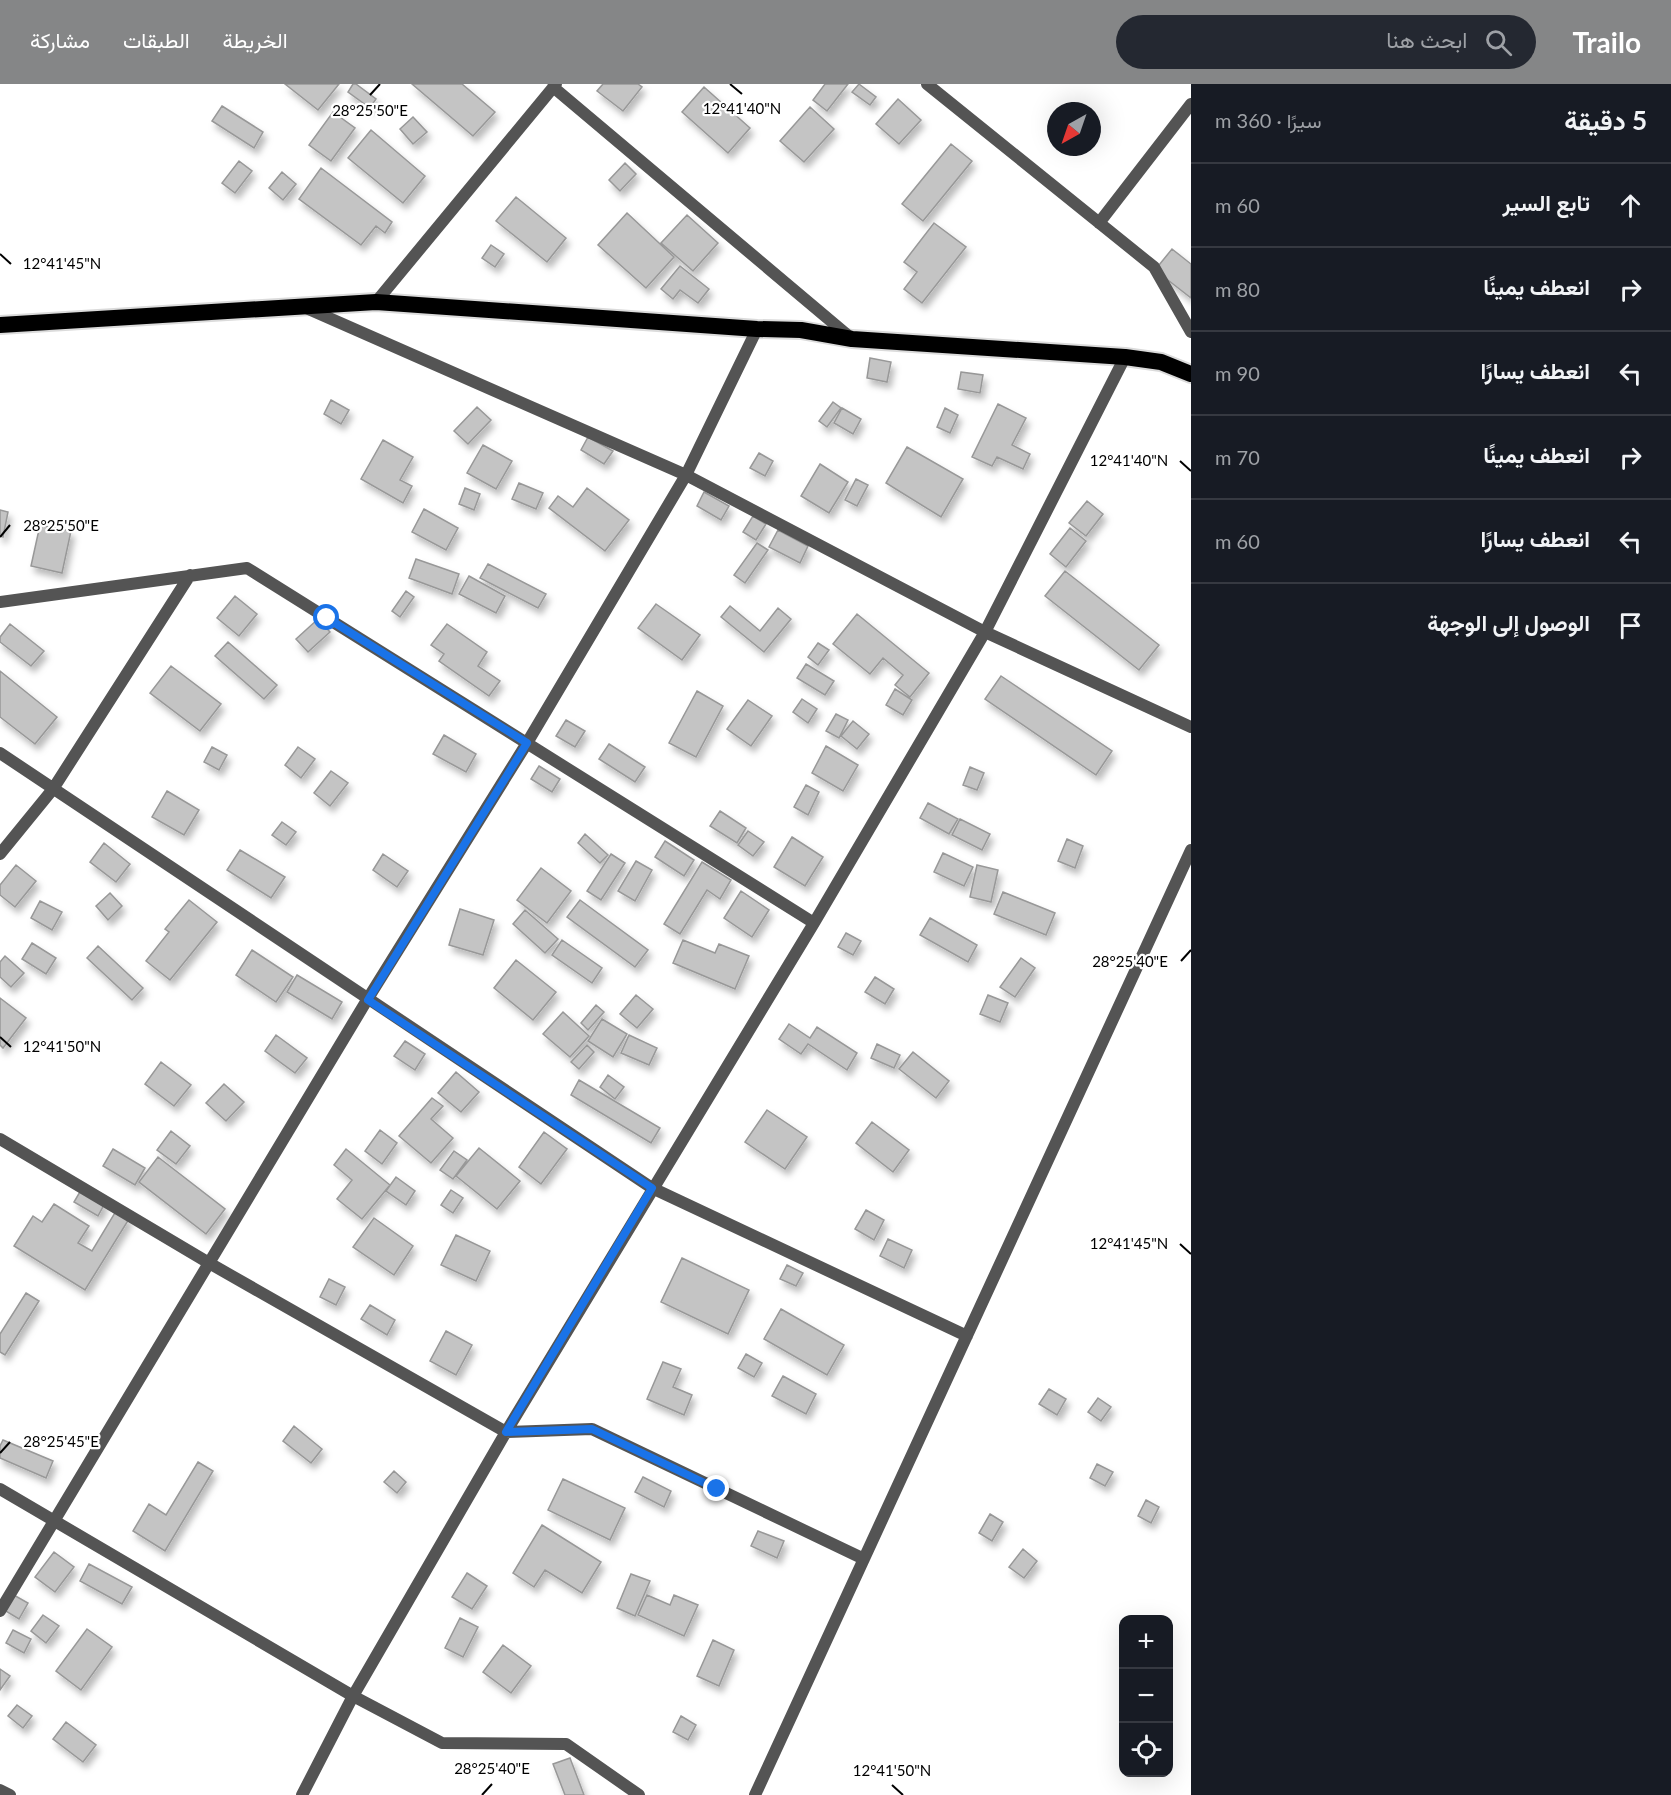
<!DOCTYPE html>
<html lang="ar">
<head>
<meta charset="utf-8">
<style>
  :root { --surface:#171b24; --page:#242831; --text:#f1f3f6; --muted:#9ea1a6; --line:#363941; --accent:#858687 }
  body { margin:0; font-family:Lato,Vazirmatn,sans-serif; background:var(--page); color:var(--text); direction:rtl }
  .controls { position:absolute; right:18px; bottom:18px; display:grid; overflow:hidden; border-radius:12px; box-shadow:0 6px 24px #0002 }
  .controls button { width:54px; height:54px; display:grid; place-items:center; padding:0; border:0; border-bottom:2px solid var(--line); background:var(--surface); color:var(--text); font:30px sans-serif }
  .compass { position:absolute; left:1047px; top:18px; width:54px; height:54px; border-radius:50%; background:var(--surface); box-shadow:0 6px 24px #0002; rotate:220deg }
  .stop { position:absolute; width:18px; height:18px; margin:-14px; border:4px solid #1a73e8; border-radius:50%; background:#fff }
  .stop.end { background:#1a73e8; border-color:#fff; box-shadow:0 2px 6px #0008 }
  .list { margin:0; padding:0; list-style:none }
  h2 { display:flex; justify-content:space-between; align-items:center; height:78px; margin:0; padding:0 24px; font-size:26px }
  h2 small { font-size:20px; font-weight:400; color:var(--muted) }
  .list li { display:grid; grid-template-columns:39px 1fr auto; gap:18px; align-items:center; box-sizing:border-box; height:84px; padding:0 24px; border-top:2px solid var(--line) }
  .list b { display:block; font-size:22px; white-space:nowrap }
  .list em { font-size:20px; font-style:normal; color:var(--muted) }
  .icon { flex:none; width:33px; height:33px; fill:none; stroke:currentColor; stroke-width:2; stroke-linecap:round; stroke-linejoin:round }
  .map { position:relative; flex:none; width:1191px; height:1711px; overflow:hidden; direction:ltr }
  header { display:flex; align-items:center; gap:36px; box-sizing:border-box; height:84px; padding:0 30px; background:var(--accent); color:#fff }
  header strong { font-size:28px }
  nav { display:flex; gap:33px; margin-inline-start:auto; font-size:21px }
  .search { width:420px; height:54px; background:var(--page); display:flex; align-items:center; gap:15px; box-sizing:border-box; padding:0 21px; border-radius:33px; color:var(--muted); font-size:22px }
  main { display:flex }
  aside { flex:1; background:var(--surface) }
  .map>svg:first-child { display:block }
  .building { fill:#c4c4c4; stroke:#989898; stroke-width:1.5; filter:url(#shadow) }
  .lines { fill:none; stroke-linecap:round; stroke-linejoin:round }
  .trunk-casing { stroke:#dbdbdb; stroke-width:20 }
  .minor { stroke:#545454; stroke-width:12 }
  .trunk { stroke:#000; stroke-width:16 }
  .route { stroke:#1a73e8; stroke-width:8 }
  .ticks { fill:none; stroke:#000; stroke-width:2 }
  .ticks-label { font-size:15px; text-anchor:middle; fill:#000; stroke:#fff; stroke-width:4.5; stroke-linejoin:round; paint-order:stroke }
</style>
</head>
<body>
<header>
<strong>Trailo</strong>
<div class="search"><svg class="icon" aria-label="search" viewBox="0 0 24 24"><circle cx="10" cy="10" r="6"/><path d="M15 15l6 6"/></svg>ابحث هنا</div>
<nav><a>الخريطة</a><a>الطبقات</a><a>مشاركة</a></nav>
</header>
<main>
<aside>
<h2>5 دقيقة<small>سيرًا · 360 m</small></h2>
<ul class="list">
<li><svg class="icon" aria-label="ahead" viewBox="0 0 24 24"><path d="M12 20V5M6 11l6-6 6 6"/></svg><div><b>تابع السير</b></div><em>60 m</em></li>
<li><svg class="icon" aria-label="right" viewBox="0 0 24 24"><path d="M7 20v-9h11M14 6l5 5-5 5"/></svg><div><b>انعطف يمينًا</b></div><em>80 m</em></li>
<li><svg class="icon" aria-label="left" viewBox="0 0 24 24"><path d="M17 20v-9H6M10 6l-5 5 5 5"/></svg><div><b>انعطف يسارًا</b></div><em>90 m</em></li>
<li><svg class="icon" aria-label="right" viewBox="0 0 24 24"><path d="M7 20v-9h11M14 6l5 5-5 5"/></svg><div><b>انعطف يمينًا</b></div><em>70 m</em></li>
<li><svg class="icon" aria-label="left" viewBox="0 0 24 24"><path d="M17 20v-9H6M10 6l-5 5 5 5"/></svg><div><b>انعطف يسارًا</b></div><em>60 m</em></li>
<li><svg class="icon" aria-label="arrive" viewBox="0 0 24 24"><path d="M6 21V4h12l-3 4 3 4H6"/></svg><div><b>الوصول إلى الوجهة</b></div></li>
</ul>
</aside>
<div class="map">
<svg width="1191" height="1711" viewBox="0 0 1191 1711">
  <defs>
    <filter id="shadow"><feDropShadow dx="3.5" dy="6" stdDeviation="3" flood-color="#0004"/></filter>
  </defs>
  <rect width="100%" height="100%" fill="#fff"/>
  <!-- building -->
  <path class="building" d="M285 0H339L318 26Z
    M353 0H356L376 15 370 24 348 8Z
    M412 0H462L495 28 473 52Z
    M603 0H638L642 3 623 27 597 7Z
    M825 0H848L827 27 813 16Z
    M859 0 876 13 870 21 852 8Z
    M704 3 750 44 728 69 682 28Z
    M898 15 921 36 899 60 876 40Z
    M222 22 263 48 254 64 212 37Z
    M810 23 834 45 804 78 780 57Z
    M333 28 355 44 331 77 309 61Z
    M413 33 427 48 413 60 400 45Z
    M371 46 425 92 403 119 348 74Z
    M951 60 972 77 923 137 902 120Z
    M239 77 252 87 235 109 222 99Z
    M625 79 636 90 620 107 609 96Z
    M321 84 392 138 385 149 376 142 361 161 299 115Z
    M282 88 296 100 283 116 269 104Z
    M516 113 566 154 547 178 496 137Z
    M627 129 674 173 646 204 598 161Z
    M687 131 718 159 693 187 661 159Z
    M934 139 966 163 922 219 904 205 917 188 904 178Z
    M491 161 504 170 495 183 482 174Z
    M1172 165 1191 180V214L1155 186Z
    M680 182 709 205 698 219 680 206 673 215 661 205Z
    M870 274 891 278 887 298 867 294Z
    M961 288 983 291 980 309 958 305Z
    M331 316 349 326 341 340 324 330Z
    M833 318 841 324 827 343 819 337Z
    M998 320 1026 334 1012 361 1030 370 1023 385 997 373 992 382 972 373Z
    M477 323 491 336 468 360 454 347Z
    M842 324 861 335 853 350 834 339Z
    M945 324 958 331 950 349 937 343Z
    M588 353 613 367 604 380 581 366Z
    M383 356 413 373 400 396 412 402 403 419 361 395Z
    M483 361 512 377 496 405 467 389Z
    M907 363 963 395 941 433 886 399Z
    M759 369 773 377 765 392 750 384Z
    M820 380 848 398 829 429 801 412Z
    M856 395 868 401 857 422 845 416Z
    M519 399 543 409 536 425 512 415Z
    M465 404 480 410 474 426 459 420Z
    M587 404 629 436 605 467 549 424 558 412 573 423Z
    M704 408 729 422 721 436 697 422Z
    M1087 417 1103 430 1086 452 1069 439Z
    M424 425 458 444 446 466 412 448Z
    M0 426 8 428 3 453 0 452Z
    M753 432 766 440 756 456 743 448Z
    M40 441 71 447 62 489 31 482Z
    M1070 444 1086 457 1066 483 1050 470Z
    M778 446 808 462 800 479 769 463Z
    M757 459 768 466 745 499 734 491Z
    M416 475 459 490 452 510 409 494Z
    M488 480 546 510 538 524 480 494Z
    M1065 487 1159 561 1139 586 1045 512Z
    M469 492 505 512 496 529 459 510Z
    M406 507 414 513 400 533 392 527Z
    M235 512 257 530 239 552 217 534Z
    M656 520 700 551 682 576 638 544Z
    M730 522 760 547 778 524 791 535 764 568 721 533Z
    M857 530 929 589 910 613 895 601 903 591 883 574 870 590 833 560Z
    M318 535 330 548 308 568 296 555Z
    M10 540 44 567 31 582 0 558V553Z
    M447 540 487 568 478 582 500 597 489 612 439 577 444 570 431 561Z
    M228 558 277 601 264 615 215 572Z
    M818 559 829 566 818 581 808 573Z
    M806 580 834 597 825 611 797 594Z
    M171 582 221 620 200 647 150 609Z
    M0 587 57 633 35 660 0 633Z
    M1001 592 1112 667 1096 691 985 615Z
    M895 605 912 616 903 631 886 621Z
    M697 607 723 622 696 673 669 659Z
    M802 615 817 625 808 639 793 628Z
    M748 616 772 632 751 662 727 645Z
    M836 630 848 636 839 654 826 647Z
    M566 636 585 647 575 663 556 652Z
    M853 637 869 650 857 665 841 652Z
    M444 651 476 670 466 688 433 670Z
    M609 660 645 683 635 698 599 675Z
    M826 662 858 681 843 707 812 689Z
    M212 663 227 671 219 686 204 678Z
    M298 663 315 675 301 694 285 681Z
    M539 682 560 695 552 708 531 695Z
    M970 683 984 689 977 706 963 701Z
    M331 687 348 699 330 722 314 709Z
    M806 701 819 708 808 731 794 723Z
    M167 707 199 726 184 751 152 733Z
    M928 719 958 735 949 750 920 734Z
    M720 727 746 744 737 759 710 742Z
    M960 735 990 750 982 766 952 751Z
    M282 738 296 748 286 761 272 751Z
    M748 747 764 758 753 772 738 761Z
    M585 750 608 771 600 779 578 759Z
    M792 753 823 773 805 802 774 783Z
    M1067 755 1083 762 1075 784 1058 777Z
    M665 757 694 776 684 792 655 773Z
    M104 759 130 780 116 798 90 778Z
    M240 766 285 793 271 814 227 786Z
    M943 769 973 783 964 802 934 788Z
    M383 770 408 787 397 803 373 786Z
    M611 770 625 779 601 816 587 807Z
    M636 777 652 786 635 817 618 807Z
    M702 778 731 796 720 815 707 806 680 850 664 840Z
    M16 781 36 797 15 823 0 811V801Z
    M977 781 998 786 991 818 970 813Z
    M541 784 571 807 547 839 517 816Z
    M741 807 769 826 752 853 724 834Z
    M1003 808 1055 829 1046 851 994 830Z
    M110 809 122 822 108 836 96 822Z
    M189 816 217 838 170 896 146 877 169 848 165 845Z
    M580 816 648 866 635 883 567 833Z
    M40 817 62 828 52 846 31 834Z
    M460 825 494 836 483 871 449 861Z
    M525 826 558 855 545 869 513 840Z
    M930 834 977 861 968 878 920 851Z
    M846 849 861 857 853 871 838 863Z
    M562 856 602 884 592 899 552 871Z
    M683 856 715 869 719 860 749 872 735 905 673 879Z
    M32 859 56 874 46 890 22 875Z
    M98 862 143 904 132 916 87 874Z
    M252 866 293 893 276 918 236 891Z
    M5 872 24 889 11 903 0 893V878Z
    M1021 874 1035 884 1015 913 1000 903Z
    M516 876 556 908 533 936 494 904Z
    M297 891 342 918 332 935 287 908Z
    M875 893 894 905 885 920 865 908Z
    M636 911 653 925 637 944 620 930Z
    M988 911 1008 919 1000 938 980 930Z
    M0 914 26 934 3 964 0 961Z
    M596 921 604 928 588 946 581 939Z
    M563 928 589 952 570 973 543 950Z
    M602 935 627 950 613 973 588 957Z
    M789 940 810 954 817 943 857 969 847 986 808 960 801 970 779 955Z
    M276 951 307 974 295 989 265 967Z
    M629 951 657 964 649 981 621 969Z
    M405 957 425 970 415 986 394 972Z
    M877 960 900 971 894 984 871 974Z
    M587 961 594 968 579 985 571 978Z
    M913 968 949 997 936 1014 899 985Z
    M161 978 191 1001 174 1022 145 1000Z
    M456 988 479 1008 461 1028 438 1009Z
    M608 991 624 1003 615 1015 600 1003Z
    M579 996 660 1044 651 1059 571 1011Z
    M224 1000 244 1018 226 1037 206 1019Z
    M432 1014 443 1022 431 1035 453 1054 431 1079 399 1052Z
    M767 1026 807 1053 785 1085 745 1058Z
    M872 1038 909 1066 893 1088 856 1059Z
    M380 1046 397 1059 382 1080 365 1067Z
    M171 1047 190 1062 176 1080 157 1066Z
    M544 1048 567 1065 541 1100 519 1083Z
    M479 1064 520 1097 497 1125 456 1092Z
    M113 1065 145 1084 135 1101 103 1082Z
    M346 1065 390 1101 362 1135 337 1115 352 1096 334 1081Z
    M454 1067 467 1076 453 1095 440 1086Z
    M158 1073 225 1125 206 1150 139 1098Z
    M396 1093 415 1107 406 1121 386 1107Z
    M81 1106 105 1119 98 1132 74 1118Z
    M451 1106 463 1114 453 1129 441 1121Z
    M54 1120 89 1142 78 1159 92 1167 116 1127 129 1135 85 1206 14 1162 33 1132 42 1138Z
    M866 1126 884 1136 874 1156 855 1145Z
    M374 1134 413 1162 394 1191 353 1163Z
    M456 1151 490 1167 476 1197 441 1181Z
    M888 1155 912 1166 904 1184 880 1172Z
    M682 1174 749 1206 728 1250 661 1218Z
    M787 1181 803 1189 796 1202 780 1195Z
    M329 1195 345 1203 336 1221 320 1213Z
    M26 1209 39 1217 5 1271 0 1268V1250Z
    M370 1221 395 1236 387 1251 361 1235Z
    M781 1225 844 1261 827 1291 764 1255Z
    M446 1247 472 1261 456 1291 430 1277Z
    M746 1270 762 1279 754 1293 738 1284Z
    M663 1278 681 1285 673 1303 692 1311 684 1331 647 1315Z
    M783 1292 816 1310 806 1330 772 1312Z
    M1049 1305 1066 1315 1057 1331 1039 1320Z
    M1098 1314 1111 1323 1101 1337 1088 1328Z
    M294 1342 322 1365 311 1379 283 1357Z
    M3 1356 53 1377 46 1394 0 1374V1362Z
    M198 1378 213 1387 165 1467 133 1447 149 1420 166 1431Z
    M1097 1380 1113 1388 1105 1402 1090 1394Z
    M394 1387 406 1398 397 1409 384 1398Z
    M643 1393 671 1407 664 1423 635 1408Z
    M563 1395 625 1424 610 1456 548 1426Z
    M1146 1416 1159 1423 1151 1439 1138 1432Z
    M990 1430 1003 1438 992 1457 979 1449Z
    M542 1441 601 1478 582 1509 545 1486 534 1503 513 1489Z
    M758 1447 784 1457 777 1474 751 1462Z
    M1023 1465 1037 1477 1024 1494 1009 1483Z
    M54 1468 74 1483 55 1508 35 1493Z
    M89 1480 132 1503 122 1520 80 1497Z
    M467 1489 487 1502 472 1525 452 1513Z
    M631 1490 650 1497 635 1532 617 1524Z
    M12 1510 28 1519 19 1535 4 1526Z
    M647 1511 670 1521 674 1511 698 1521 684 1552 638 1531Z
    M43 1531 59 1542 46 1559 31 1547Z
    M460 1534 478 1543 463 1573 445 1564Z
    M87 1545 112 1563 81 1606 56 1587Z
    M13 1546 31 1555 24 1569 6 1559Z
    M713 1556 734 1566 719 1602 697 1592Z
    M503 1561 531 1582 511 1609 483 1588Z
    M0 1585 10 1592 0 1606Z
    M17 1621 32 1632 23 1644 8 1632Z
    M681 1632 696 1641 688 1656 673 1648Z
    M66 1638 96 1661 83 1678 53 1655Z
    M570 1674 584 1711H565L553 1680Z"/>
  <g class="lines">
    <defs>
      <path id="trunk" d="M0 241 376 218 757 245 801 246 852 255 1125 273 1161 278 1191 290"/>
    </defs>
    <!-- trunk casing -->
    <use href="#trunk" class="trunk-casing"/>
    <!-- minor -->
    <path class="minor" d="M927 0 1154 183 1191 248
      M553 3 851 254
      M1099 139 1191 20
      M376 218 556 0
      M304 223 686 391 985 548 1191 643
      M0 518 247 484 814 839
      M0 669 652 1104 967 1252
      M0 770 53 705 190 491
      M0 1055 209 1179 506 1348 592 1345 864 1475
      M0 1405 353 1612 442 1659 566 1660 639 1711
      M0 1527 367 916 527 659 686 391 757 245
      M0 1706 10 1711
      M302 1711 353 1612 506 1348 814 839 985 548 1125 273
      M755 1711 1191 766"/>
    <!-- trunk -->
    <use href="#trunk" class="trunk"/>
  </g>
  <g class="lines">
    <!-- route -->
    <path class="route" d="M327 534 527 659 368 916 652 1104 506 1348 592 1345 717 1405"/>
  </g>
  <!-- ticks -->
  <path class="ticks" d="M730 0 742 10M370 11 380 0M0 170 11 180M1180 377 1191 387M0 453 10 441M1181 877 1191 866M0 953 11 963M1180 1160 1191 1170M0 1369 10 1358M892 1701 903 1711M482 1711 492 1700"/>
  <g class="ticks-label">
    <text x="742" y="30">12°41'40"N</text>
    <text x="370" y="32">28°25'50"E</text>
    <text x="62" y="185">12°41'45"N</text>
    <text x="1129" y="382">12°41'40"N</text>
    <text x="61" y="447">28°25'50"E</text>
    <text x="1130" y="883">28°25'40"E</text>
    <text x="62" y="968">12°41'50"N</text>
    <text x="1129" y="1165">12°41'45"N</text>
    <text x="61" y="1363">28°25'45"E</text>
    <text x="492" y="1690">28°25'40"E</text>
    <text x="892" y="1692">12°41'50"N</text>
  </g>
</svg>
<div class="controls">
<button>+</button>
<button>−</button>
<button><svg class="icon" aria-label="locate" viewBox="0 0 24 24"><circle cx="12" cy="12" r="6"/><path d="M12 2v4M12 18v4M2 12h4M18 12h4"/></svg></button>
</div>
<svg class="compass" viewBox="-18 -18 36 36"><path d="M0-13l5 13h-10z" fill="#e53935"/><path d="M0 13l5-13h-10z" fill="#9ea1a6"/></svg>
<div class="stop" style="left:327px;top:534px"></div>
<div class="stop end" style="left:717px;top:1405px"></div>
</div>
</main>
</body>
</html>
